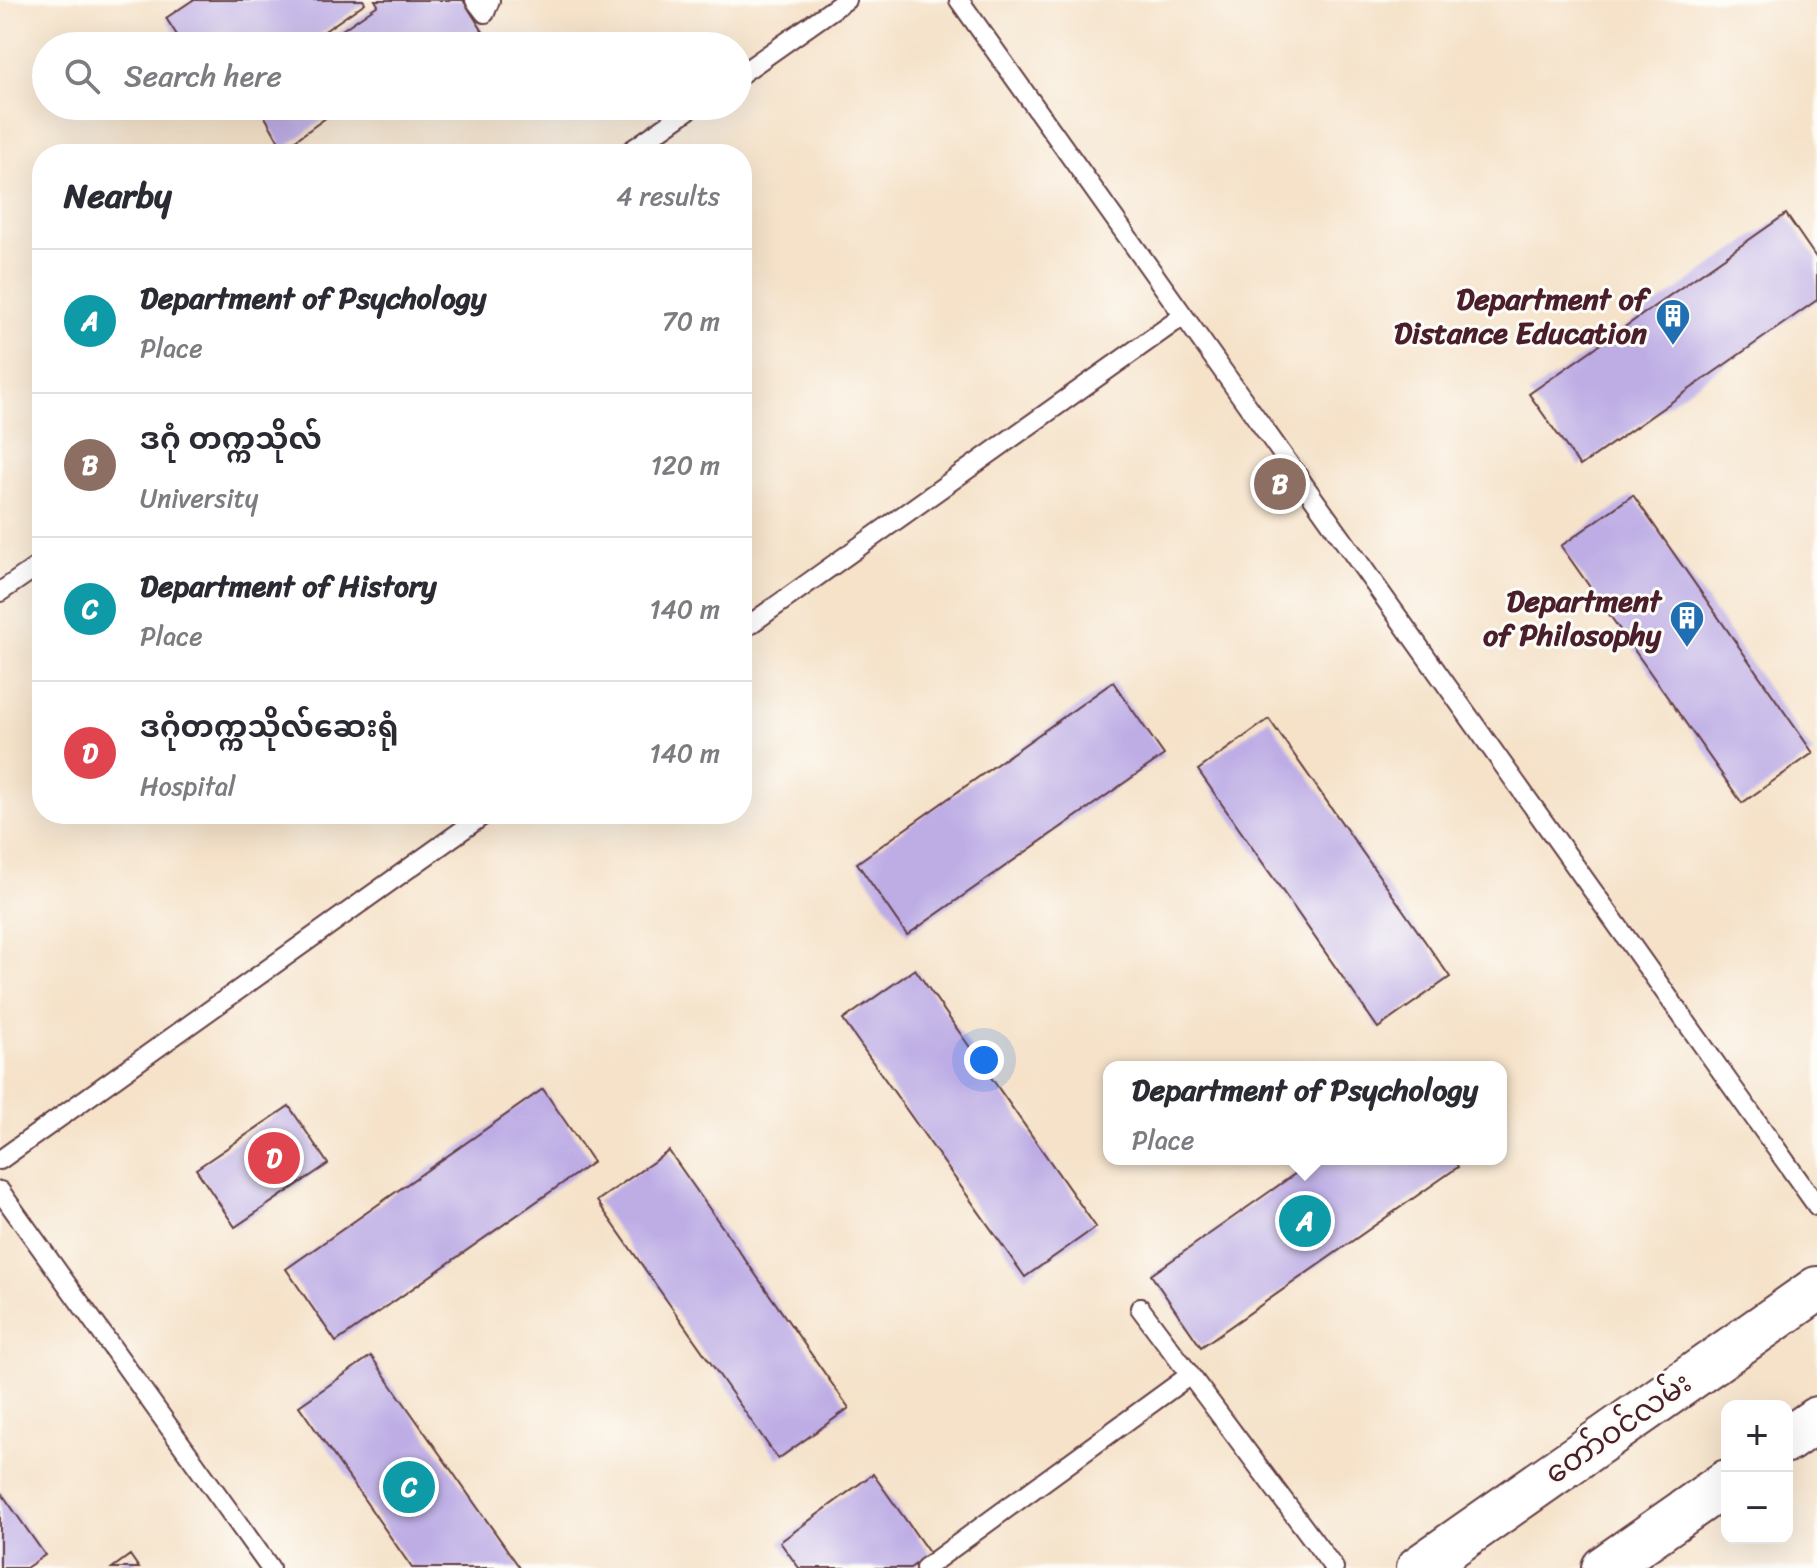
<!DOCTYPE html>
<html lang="en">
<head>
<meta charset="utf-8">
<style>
  :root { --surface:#fff; --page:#f7f7f7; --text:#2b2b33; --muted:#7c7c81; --line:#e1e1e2; --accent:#0b8043 }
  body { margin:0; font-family:Sriracha,"Noto Sans Myanmar",sans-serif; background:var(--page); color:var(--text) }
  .controls { position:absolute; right:24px; bottom:24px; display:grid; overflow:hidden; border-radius:16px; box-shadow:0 8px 32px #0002 }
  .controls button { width:72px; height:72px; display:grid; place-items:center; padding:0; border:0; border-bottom:2px solid var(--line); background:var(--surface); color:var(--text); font:40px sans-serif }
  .you { position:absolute; left:984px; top:1060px; width:28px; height:28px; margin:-20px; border:6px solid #fff; border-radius:50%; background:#1a73e8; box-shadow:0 0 0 12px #1a73e833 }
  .badge { display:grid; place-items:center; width:52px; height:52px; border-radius:50%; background:var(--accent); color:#fff; font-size:26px; font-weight:700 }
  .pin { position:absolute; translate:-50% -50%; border:4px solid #fff; box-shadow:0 2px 8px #0006 }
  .popup { position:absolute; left:1103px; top:1061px; width:404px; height:104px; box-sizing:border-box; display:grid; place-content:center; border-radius:16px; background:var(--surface); filter:drop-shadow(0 2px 6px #0005); font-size:26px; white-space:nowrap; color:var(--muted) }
  .popup b { font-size:30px; color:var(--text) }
  .popup::after { content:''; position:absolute; left:50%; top:100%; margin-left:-16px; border:16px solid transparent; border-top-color:var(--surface) }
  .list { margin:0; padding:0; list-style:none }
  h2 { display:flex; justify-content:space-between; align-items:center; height:104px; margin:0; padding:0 32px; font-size:34px }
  h2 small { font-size:26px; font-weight:400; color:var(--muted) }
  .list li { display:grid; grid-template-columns:52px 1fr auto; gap:24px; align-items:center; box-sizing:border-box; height:144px; padding:0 32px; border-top:2px solid var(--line) }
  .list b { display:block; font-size:30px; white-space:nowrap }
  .list p { margin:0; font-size:26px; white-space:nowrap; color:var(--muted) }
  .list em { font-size:26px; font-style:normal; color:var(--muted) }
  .icon { flex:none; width:44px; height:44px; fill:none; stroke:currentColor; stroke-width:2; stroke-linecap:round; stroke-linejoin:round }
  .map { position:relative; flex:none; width:1817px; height:1568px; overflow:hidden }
  .search { position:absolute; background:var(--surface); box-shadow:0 8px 32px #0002; left:32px; top:32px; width:720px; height:88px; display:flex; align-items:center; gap:20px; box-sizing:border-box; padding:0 28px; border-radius:44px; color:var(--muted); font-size:30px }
  .panel { position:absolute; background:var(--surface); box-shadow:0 8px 32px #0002; left:32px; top:144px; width:720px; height:680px; border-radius:32px }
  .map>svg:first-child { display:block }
  .building { fill:#beade5 }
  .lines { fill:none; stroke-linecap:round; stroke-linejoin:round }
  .service-casing { stroke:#643c43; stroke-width:22 }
  .tertiary-casing { stroke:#643c43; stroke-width:48 }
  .service { stroke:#fff; stroke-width:18 }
  .tertiary { stroke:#fff; stroke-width:44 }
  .labels { text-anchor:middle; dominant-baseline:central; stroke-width:6; stroke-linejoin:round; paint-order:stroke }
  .poi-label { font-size:30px; font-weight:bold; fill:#4a1f2b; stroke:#fdfcf7; text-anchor:end }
  .street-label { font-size:30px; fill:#4a1f2b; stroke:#fdfcf7 }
</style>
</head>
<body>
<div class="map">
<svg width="1817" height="1568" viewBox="0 0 1817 1568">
  <rect width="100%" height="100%" fill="#fdfcf7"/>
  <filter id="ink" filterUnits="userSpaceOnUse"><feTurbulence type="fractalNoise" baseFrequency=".0125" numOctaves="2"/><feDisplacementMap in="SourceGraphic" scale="16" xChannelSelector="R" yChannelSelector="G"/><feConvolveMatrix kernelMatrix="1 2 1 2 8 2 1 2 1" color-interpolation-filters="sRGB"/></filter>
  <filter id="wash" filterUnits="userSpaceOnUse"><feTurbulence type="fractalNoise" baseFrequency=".006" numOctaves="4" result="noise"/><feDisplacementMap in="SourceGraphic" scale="32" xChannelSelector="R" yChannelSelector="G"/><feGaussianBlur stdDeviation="1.8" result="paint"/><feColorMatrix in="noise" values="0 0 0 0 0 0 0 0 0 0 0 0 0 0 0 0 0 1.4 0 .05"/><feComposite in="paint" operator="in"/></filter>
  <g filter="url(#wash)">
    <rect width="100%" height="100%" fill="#f5e2c9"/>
    <g id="blocks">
      <!-- building -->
      <path class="building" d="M193 0H363L365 3 303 46H184L166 18Z
        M375 0H463L492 46H319L378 5Z
        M259 106H342L283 149Z
        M1786 214 1817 259V300L1580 466 1529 394Z
        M1633 495 1813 753 1742 803 1561 546Z
        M1113 682 1164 755 907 935 857 863Z
        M1269 719 1450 977 1378 1028 1198 770Z
        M915 969 1096 1227 1025 1277 843 1020Z
        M543 1089 593 1162 336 1342 286 1269Z
        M289 1106 328 1164 235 1227 196 1169Z
        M669 1151 849 1408 778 1459 597 1201Z
        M1316 1159H1453L1458 1167 1201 1347 1151 1275Z
        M371 1356 520 1568H412L299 1406Z
        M873 1474 930 1554 910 1568H799L780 1542Z
        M0 1491 45 1555 26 1568H0Z
        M130 1555 139 1568H112Z"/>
    </g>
  </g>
  <g filter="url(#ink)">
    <use href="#blocks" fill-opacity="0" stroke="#643c43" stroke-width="2"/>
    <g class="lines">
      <defs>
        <path id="service" d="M475 0 485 13 490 0
          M959 0 1817 1206
          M738 76 846 0
          M626 154 694 106
          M0 592 42 563
          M742 630 1183 316
          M0 1160 485 814
          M0 1191 270 1568
          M1140 1308 1334 1568
          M925 1568 1190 1375"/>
        <path id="tertiary" d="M1787 1440 1817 1419
          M1419 1568 1817 1289
          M1604 1568 1727 1482"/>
      </defs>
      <!-- service casing -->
      <use href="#service" class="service-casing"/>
      <!-- tertiary casing -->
      <use href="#tertiary" class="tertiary-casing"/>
      <!-- service -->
      <use href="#service" class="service"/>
      <!-- tertiary -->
      <use href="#tertiary" class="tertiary"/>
    </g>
  </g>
  <!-- icons -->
  <defs>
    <symbol id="building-pin" viewBox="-11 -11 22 30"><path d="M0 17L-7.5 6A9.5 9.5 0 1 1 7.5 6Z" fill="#1f6fb2" stroke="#fdfcf7"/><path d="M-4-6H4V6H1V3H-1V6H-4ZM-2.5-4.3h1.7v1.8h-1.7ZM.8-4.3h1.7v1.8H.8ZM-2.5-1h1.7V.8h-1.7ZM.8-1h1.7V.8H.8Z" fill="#fff"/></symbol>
  </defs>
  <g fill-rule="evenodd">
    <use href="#building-pin" x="1653" y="296" width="40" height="54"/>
    <use href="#building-pin" x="1667" y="598" width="40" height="54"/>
  </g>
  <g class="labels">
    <!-- poi labels -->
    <g class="poi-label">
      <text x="1647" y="299">Department of<tspan x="1647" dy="34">Distance Education</tspan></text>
      <text x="1661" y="601">Department<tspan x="1661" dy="34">of Philosophy</tspan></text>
    </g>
    <!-- street labels -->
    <g class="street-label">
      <text transform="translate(1618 1428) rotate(-35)">တော်ဝင်လမ်း</text>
    </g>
  </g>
</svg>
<div class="controls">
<button>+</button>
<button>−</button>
</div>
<div class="you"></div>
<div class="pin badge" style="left:1305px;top:1221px;background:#0f9aa8">A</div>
<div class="popup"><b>Department of Psychology</b>Place</div>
<div class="pin badge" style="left:1280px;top:484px;background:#8d6e63">B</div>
<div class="pin badge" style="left:409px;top:1487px;background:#0f9aa8">C</div>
<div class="pin badge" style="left:274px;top:1158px;background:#e0444e">D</div>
<div class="search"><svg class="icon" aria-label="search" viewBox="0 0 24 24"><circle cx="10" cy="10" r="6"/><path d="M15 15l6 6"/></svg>Search here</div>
<section class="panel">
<h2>Nearby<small>4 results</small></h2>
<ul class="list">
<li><span class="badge" style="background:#0f9aa8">A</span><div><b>Department of Psychology</b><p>Place</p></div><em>70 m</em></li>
<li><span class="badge" style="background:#8d6e63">B</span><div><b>ဒဂုံ တက္ကသိုလ်</b><p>University</p></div><em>120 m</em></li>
<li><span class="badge" style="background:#0f9aa8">C</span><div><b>Department of History</b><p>Place</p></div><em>140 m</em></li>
<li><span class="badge" style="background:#e0444e">D</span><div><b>ဒဂုံတက္ကသိုလ်ဆေးရုံ</b><p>Hospital</p></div><em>140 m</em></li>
</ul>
</section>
</div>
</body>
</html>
